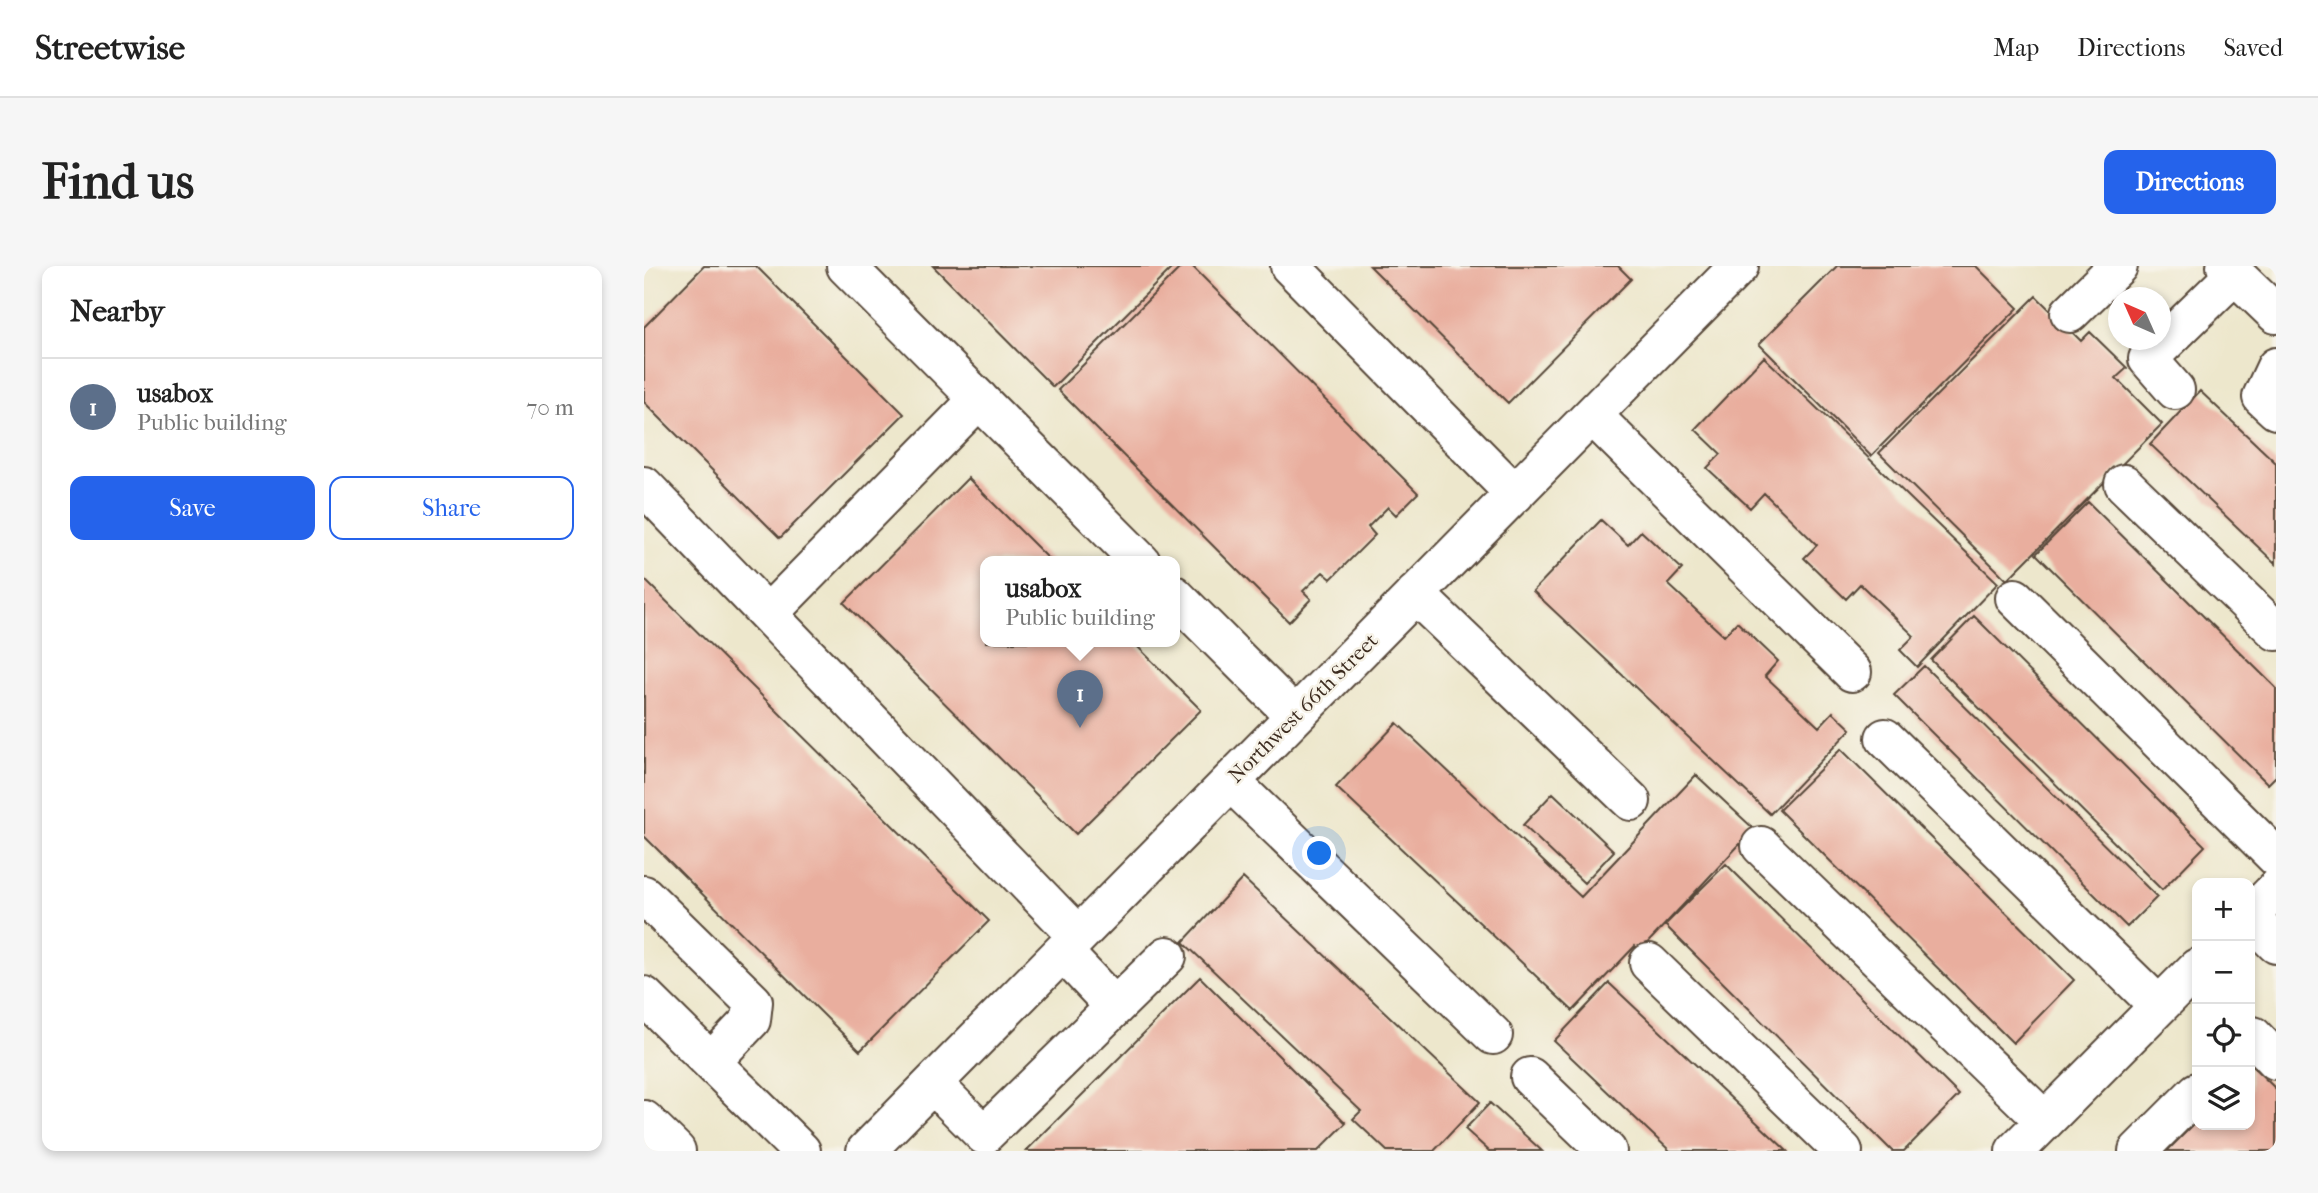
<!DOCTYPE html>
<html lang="en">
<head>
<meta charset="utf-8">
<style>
  :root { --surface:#fff; --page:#f6f6f6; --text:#222; --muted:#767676; --line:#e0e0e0; --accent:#2563eb }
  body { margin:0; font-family:"IM FELL French Canon",serif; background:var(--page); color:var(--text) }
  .controls { position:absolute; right:21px; bottom:21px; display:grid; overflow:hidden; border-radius:14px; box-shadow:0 4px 10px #0003 }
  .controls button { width:63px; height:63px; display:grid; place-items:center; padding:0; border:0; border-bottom:2px solid var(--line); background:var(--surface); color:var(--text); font:35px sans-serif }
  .compass { position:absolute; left:1464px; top:21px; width:63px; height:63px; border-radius:50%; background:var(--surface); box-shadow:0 4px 10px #0003; rotate:315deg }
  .you { position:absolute; left:676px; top:588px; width:24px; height:24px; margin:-18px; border:5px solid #fff; border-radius:50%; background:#1a73e8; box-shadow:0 0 0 10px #1a73e833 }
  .badge { display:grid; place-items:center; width:46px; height:46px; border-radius:50%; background:var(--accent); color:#fff; font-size:23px; font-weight:700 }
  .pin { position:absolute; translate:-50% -58px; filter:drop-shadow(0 2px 4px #0008) }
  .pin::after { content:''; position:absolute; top:37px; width:24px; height:21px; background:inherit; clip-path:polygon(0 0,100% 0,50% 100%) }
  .popup { position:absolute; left:336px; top:290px; width:200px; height:91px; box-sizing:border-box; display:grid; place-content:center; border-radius:14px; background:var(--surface); filter:drop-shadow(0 2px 5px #0005); font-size:23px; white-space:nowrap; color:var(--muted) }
  .popup b { font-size:26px; color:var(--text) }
  .popup::after { content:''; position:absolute; left:50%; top:100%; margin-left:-14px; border:14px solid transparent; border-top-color:var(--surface) }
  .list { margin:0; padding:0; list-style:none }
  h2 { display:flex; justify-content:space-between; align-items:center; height:91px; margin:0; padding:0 28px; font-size:30px }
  h2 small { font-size:23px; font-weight:400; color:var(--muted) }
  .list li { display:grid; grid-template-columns:46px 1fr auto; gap:21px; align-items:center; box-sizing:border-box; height:98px; padding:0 28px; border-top:2px solid var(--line) }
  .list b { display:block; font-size:26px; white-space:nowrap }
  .list p { margin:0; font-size:23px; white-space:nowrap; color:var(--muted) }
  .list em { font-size:23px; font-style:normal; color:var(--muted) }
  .actions { display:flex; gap:14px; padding:21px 28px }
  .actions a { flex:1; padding:16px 0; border:2px solid var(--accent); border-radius:14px; text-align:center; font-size:24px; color:var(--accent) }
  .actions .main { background:var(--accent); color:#fff }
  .icon { flex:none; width:38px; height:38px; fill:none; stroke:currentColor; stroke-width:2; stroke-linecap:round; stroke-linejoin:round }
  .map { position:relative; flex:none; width:1632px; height:885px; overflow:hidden; border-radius:14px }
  header { display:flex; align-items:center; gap:42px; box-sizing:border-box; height:98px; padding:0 35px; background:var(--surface); border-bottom:2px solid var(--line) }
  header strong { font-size:33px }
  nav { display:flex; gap:38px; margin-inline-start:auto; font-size:24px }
  .intro { display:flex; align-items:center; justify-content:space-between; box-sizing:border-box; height:168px; padding:0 42px }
  h1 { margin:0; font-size:49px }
  .button { padding:18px 32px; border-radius:14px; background:var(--accent); color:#fff; font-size:24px; font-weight:700 }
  main { display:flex; gap:42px; padding:0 42px }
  aside { flex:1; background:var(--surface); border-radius:14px; box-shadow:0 4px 10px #0003 }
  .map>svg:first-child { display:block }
  .building { fill:#e9ae9e }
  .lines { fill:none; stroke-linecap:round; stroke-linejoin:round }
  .minor-casing { stroke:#564638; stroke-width:42 }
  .minor { stroke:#fff; stroke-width:38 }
  .labels { text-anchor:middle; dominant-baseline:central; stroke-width:5; stroke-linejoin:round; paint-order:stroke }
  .street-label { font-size:21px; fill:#3b2a1e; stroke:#f7f3e8 }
</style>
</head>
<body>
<header>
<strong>Streetwise</strong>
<nav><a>Map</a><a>Directions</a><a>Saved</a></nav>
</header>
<div class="intro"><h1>Find us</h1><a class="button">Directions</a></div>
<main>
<aside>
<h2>Nearby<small></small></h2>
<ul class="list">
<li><span class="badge" style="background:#5c6f8a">1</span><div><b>usabox</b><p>Public building</p></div><em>70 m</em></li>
</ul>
<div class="actions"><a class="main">Save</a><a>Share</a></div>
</aside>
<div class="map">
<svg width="1632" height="885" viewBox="0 0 1632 885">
  <rect width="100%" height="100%" fill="#f7f3e8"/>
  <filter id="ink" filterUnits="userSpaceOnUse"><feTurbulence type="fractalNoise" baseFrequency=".0143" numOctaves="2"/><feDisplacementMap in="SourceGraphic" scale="14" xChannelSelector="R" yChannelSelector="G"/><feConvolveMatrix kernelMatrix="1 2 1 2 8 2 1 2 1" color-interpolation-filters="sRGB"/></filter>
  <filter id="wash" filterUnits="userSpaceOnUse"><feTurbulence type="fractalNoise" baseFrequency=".00686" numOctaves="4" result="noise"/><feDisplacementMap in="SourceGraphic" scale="28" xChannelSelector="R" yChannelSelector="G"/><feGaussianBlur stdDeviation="1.57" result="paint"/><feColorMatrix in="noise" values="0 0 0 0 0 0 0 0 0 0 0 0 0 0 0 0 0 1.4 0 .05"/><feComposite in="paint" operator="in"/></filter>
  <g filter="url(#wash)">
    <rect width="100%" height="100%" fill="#ede7cc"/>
    <g id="blocks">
      <!-- building -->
      <path class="building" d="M60 0H112L260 148 136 272 0 136V61Z
        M289 0H530L409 121Z
        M538 0H548L774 227 752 249 744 241 724 261 731 269 687 313 679 306 659 325 667 333 645 356 414 124Z
        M726 0H974L987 13 864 137Z
        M1193 0H1332L1374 42 1227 190 1115 78Z
        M1392 30 1437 75 1446 66 1483 102 1472 112 1518 158 1363 314 1235 187Z
        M1120 91 1354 317 1273 401 1256 384 1270 370 1216 318 1202 333 1160 292 1173 279 1120 227 1106 242 1063 202 1077 188 1051 163Z
        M1556 125 1632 197V298L1506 178Z
        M324 212 408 296H342V376H489L557 444 432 568 200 337Z
        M1444 236 1632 422V510L1624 518 1392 288Z
        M957 254 984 279 997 265 1038 303 1024 318 1080 370 1093 356 1134 395 1121 410 1175 461 1189 446 1207 463 1126 548 889 325Z
        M0 313 345 655 216 785 0 570Z
        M1330 350 1561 580 1518 624 1287 394Z
        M1280 400 1513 631 1483 661 1250 429Z
        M753 457 937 631 1052 509 1110 563 996 685 991 680 929 745 692 521Z
        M1197 483 1430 714 1369 777 1135 544Z
        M909 527 970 585 940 617 879 559Z
        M1082 598 1315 829 1260 885H1248L1021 659Z
        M599 612 836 836 790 885H743L709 853 717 845 539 676Z
        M556 711 702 857 674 885H382Z
        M965 717 1143 885H1026L910 775Z
        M1608 800 1632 823V885H1523L1553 855V859H1606V802Z
        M846 837 898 885H845L821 863Z"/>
    </g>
  </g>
  <g filter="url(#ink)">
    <use href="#blocks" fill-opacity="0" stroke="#564638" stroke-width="2"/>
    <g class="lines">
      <defs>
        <path id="minor" d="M202 0 497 296
          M646 0 871 228
          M1582 0 1632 48
          M1426 47 1474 0
          M1632 101 1618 131 1632 144
          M1531 124 1504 93 1591 8
          M948 149 1208 406
          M1480 218 1632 365
          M0 220 434 670
          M771 328 987 535
          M530 329 651 450
          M1371 332 1632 591
          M124 348 335 133
          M1241 472 1515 740
          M587 516 849 769
          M1117 580 1401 855
          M0 629 109 736 107 754 67 796
          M1606 650 1632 623
          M1606 652 1632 678
          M419 686 471 741
          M1005 697 1199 885
          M0 730 157 885
          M1609 770 1632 794
          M886 811 963 885
          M289 818 340 869 523 690
          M0 854 32 885
          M222 885 1095 0
          M1371 885 1553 702
          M1494 885 1553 826"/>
      </defs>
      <!-- minor casing -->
      <use href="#minor" class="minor-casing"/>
      <!-- minor -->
      <use href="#minor" class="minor"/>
    </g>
  </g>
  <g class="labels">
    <!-- street labels -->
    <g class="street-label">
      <text transform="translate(659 442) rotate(-45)">Northwest 66th Street</text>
    </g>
  </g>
</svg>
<div class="controls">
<button>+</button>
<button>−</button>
<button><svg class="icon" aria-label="locate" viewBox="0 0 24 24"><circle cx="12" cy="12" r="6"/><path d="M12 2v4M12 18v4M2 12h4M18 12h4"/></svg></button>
<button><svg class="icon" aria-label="layers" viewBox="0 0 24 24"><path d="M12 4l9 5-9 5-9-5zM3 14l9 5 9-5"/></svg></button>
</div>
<svg class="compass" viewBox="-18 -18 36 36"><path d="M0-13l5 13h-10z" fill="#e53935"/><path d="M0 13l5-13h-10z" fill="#767676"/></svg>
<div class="you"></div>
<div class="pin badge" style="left:436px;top:462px;background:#5c6f8a">1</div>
<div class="popup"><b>usabox</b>Public building</div>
</div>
</main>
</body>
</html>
